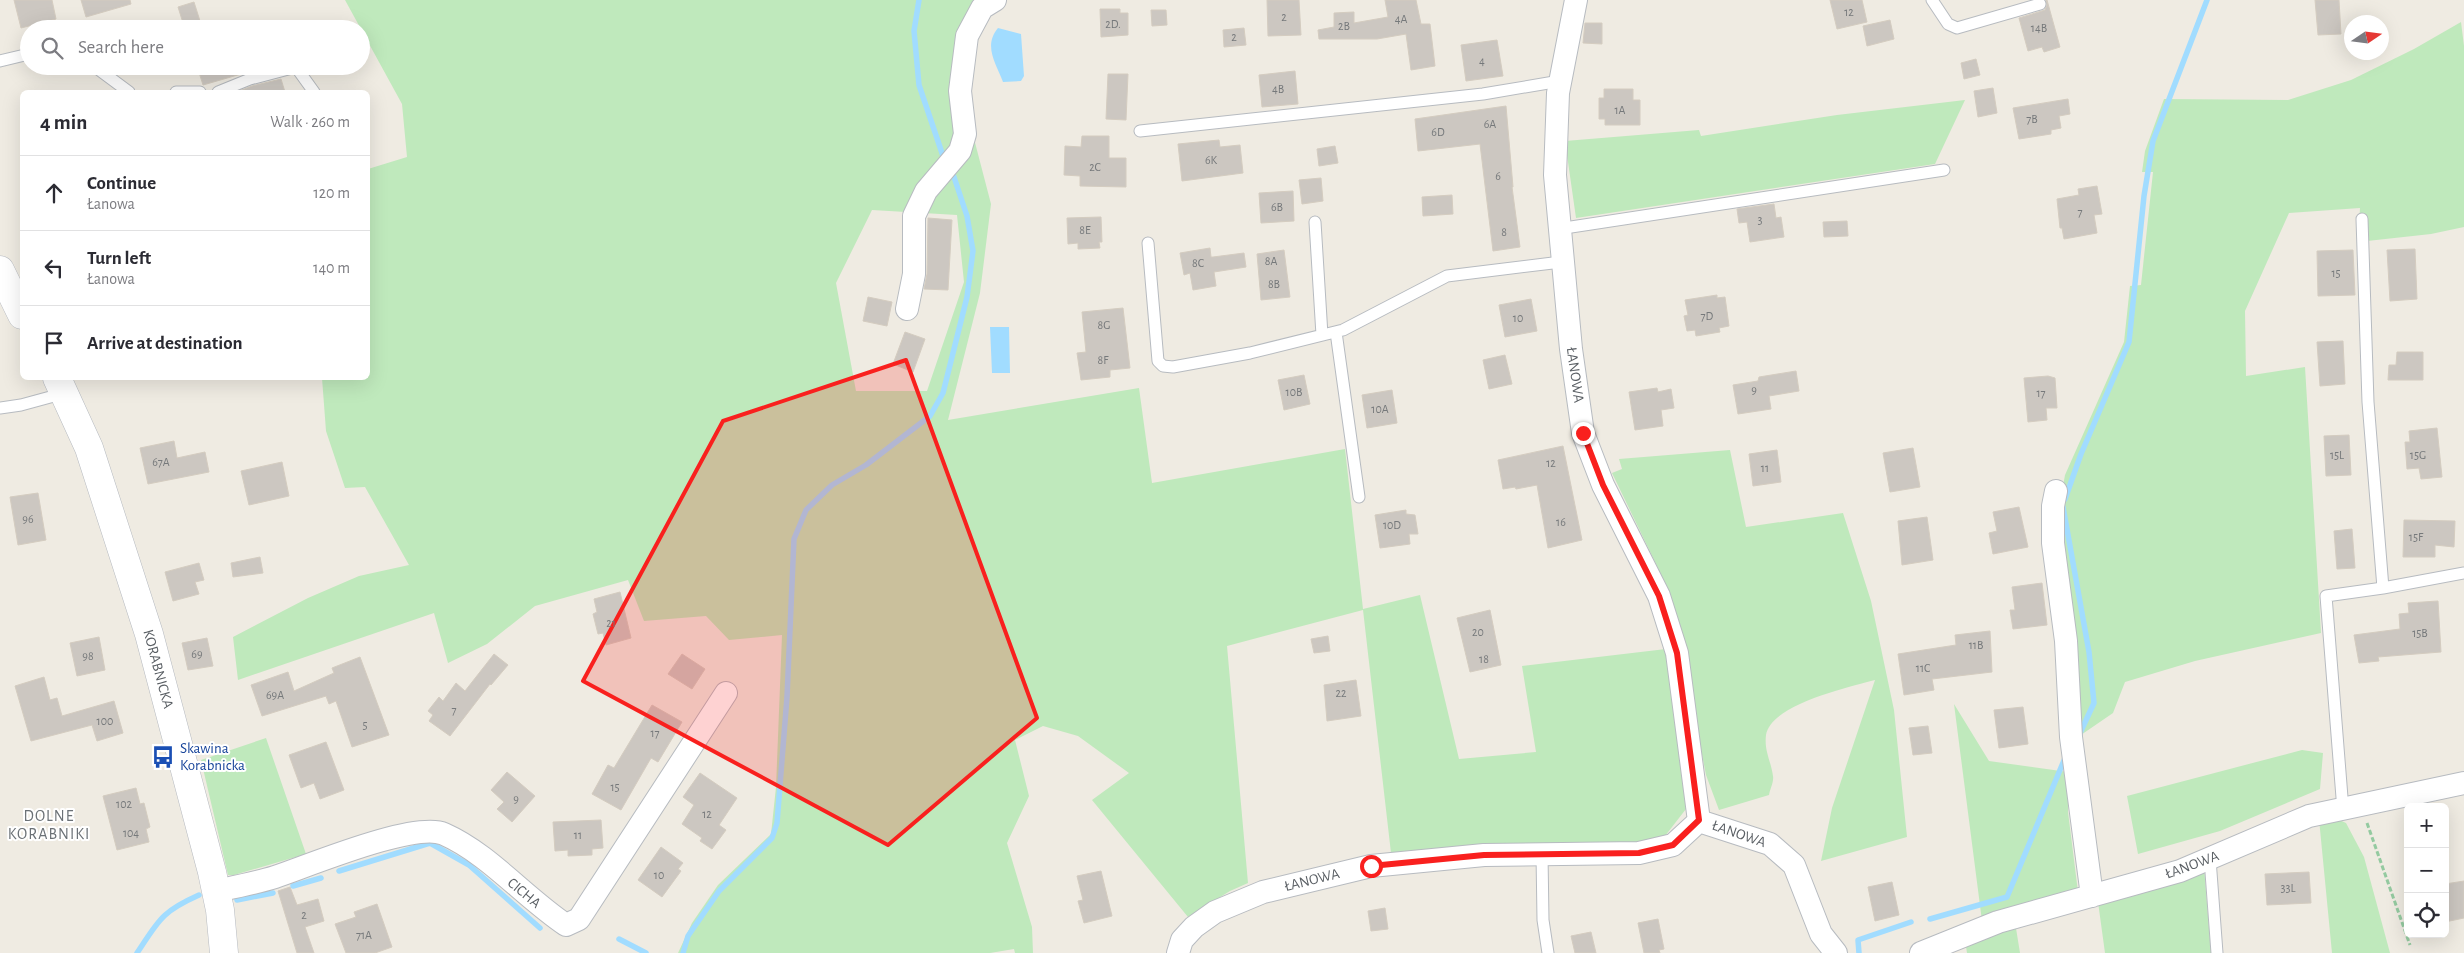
<!DOCTYPE html>
<html lang="en">
<head>
<meta charset="utf-8">
<style>
  :root { --surface:#fff; --page:#f7f7f7; --text:#2b2b33; --muted:#7c7c81; --line:#e1e1e2 }
  body { margin:0; font-family:"Alegreya Sans",sans-serif; background:var(--page); color:var(--text) }
  .controls { position:absolute; right:15px; bottom:15px; display:grid; overflow:hidden; border-radius:8px; box-shadow:0 5px 20px #0002 }
  .controls button { width:45px; height:45px; display:grid; place-items:center; padding:0; border:0; border-bottom:1px solid var(--line); background:var(--surface); color:var(--text); font:25px sans-serif }
  .compass { position:absolute; left:2344px; top:15px; width:45px; height:45px; border-radius:50%; background:var(--surface); box-shadow:0 5px 20px #0002; rotate:77deg }
  .stop { position:absolute; width:15px; height:15px; margin:-11px; border:4px solid #f9201e; border-radius:50%; background:#fff }
  .stop.end { background:#f9201e; border-color:#fff; box-shadow:0 1px 5px #0008 }
  .list { margin:0; padding:0; list-style:none }
  h2 { display:flex; justify-content:space-between; align-items:center; height:65px; margin:0; padding:0 20px; font-size:21px }
  h2 small { font-size:16px; font-weight:400; color:var(--muted) }
  .list li { display:grid; grid-template-columns:32px 1fr auto; gap:15px; align-items:center; box-sizing:border-box; height:75px; padding:0 20px; border-top:1px solid var(--line) }
  .list b { display:block; font-size:19px; white-space:nowrap }
  .list p { margin:0; font-size:16px; white-space:nowrap; color:var(--muted) }
  .list em { font-size:16px; font-style:normal; color:var(--muted) }
  .icon { flex:none; width:28px; height:28px; fill:none; stroke:currentColor; stroke-width:2; stroke-linecap:round; stroke-linejoin:round }
  .map { position:relative; flex:none; width:2464px; height:953px; overflow:hidden }
  .search { position:absolute; background:var(--surface); box-shadow:0 5px 20px #0002; left:20px; top:20px; width:350px; height:55px; display:flex; align-items:center; gap:12px; box-sizing:border-box; padding:0 18px; border-radius:28px; color:var(--muted); font-size:19px }
  .panel { position:absolute; background:var(--surface); box-shadow:0 5px 20px #0002; left:20px; top:90px; width:350px; height:290px; border-radius:8px }
  .map>svg:first-child { display:block }
  .green { fill:#bfe9bc; fill-rule:evenodd }
  .water { fill:#a1dcff }
  .lines { fill:none; stroke-linecap:round; stroke-linejoin:round }
  .stream { stroke:#a1dcff; stroke-width:5.5 }
  .building { fill:#ccc7c1; stroke:#d4ccc0 }
  .lane-casing { stroke:#b7bbc0; stroke-width:13 }
  .street-casing { stroke:#b7bbc0; stroke-width:24 }
  .secondary-casing { stroke:#b6bac0; stroke-width:29 }
  .path { stroke:#94caa0; stroke-width:3; stroke-dasharray:5 2.5; stroke-linecap:butt }
  .lane { stroke:#fff; stroke-width:11 }
  .street { stroke:#fff; stroke-width:22 }
  .secondary { stroke:#fff; stroke-width:28 }
  .route { stroke:#f9201e; stroke-width:6 }
  .marked { fill:#f9201e; fill-opacity:0.2; stroke:#f9201e; stroke-width:4; stroke-linejoin:round }
  .labels { text-anchor:middle; dominant-baseline:central; stroke-width:4; stroke-linejoin:round; paint-order:stroke }
  .number-label { font-size:12px; fill:#76797b }
  .street-label { font-size:15px; fill:#5a5f64; stroke:#fff }
  .transit-label { font-size:15px; fill:#164399; stroke:#fff; text-anchor:start }
  .neighbourhood-label { font-size:16px; letter-spacing:1px; fill:#6b7176; stroke:#fff }
</style>
</head>
<body>
<div class="map">
<svg width="2464" height="953" viewBox="0 0 2464 953">
  <rect width="100%" height="100%" fill="#efebe2"/>
  <!-- green -->
  <path class="green" d="M345 0H985L978 5 966 108 991 204 980 293 948 420 1139 388 1152 483 1345 449 1363 609 1420 595 1459 759 1536 752 1522 666 1666 649 1686 809 1665 836 1637 846 1455 847 1391 853 1363 610 1227 646 1248 883 1230 891 1188 917 1092 800 1129 773 1078 736 1043 726 1015 740 1029 796 1007 843 1032 927 1033 953H1015L1014 949 990 953H678L692 923 718 885 771 834 776 787 782 635 729 640 706 616 644 621 628 580 535 606 487 644 448 663 434 613 238 680 233 637 308 598 359 576 409 565 365 487 345 488 326 431 322 378H368V169L407 157 402 104ZM872 210 957 215 964 282 927 391H856L836 283Z
    M2461 22 2464 46V227L2431 234 2358 242 2360 208 2289 213 2245 311 2246 376 2305 367 2321 633 2195 661 2125 682 2113 713 2078 737 2058 514 2065 475 2124 342 2130 286 2141 285 2153 172H2142L2145 151 2164 99 2288 100 2351 80 2414 49Z
    M1965 100 1935 164 1576 218 1565 141 1699 130 1701 136 1837 115Z
    M1730 450 1746 527 1843 513 1871 601 1894 710 1907 837 1821 861 1832 808 1875 680C1850 687 1771 704 1766 735 1764 751 1771 761 1773 776 1774 782 1770 789 1769 795L1719 810 1706 775 1690 692 1685 641 1669 591 1612 473 1622 469 1619 459Z
    M1954 704 1989 761 2068 772V812L2078 892 1982 921Z
    M266 738 306 854 234 875H228L201 760Z
    M2302 750 2323 753 2320 789 2220 831 2138 854 2127 796Z
    M2335 818 2346 823 2364 857 2390 953H2332L2319 819Z
    M2204 867 2211 953H2105L2098 902Z
    M2015 922 2020 953H1967L1965 940Z"/>
  <!-- water -->
  <path class="water" d="M998 28 1021 34 1024 76 1021 81 1003 82C996 63 983 46 998 28Z
    M990 327H1009L1010 373H992Z"/>
  <g class="lines">
    <!-- stream -->
    <path class="stream" d="M919 0 914 31 919 85 944 159
      M2065 499 2081 454 2129 342 2144 196 2153 141 2207 0
      M2063 507 2089 652 2094 703 2080 733
      M339 871 430 843 469 865 540 928
      M293 886 321 878
      M237 900 273 893
      M1930 919 2007 897 2065 758
      M619 939 646 953
      M137 953C159 920 161 912 199 895
      M683 953 688 936 719 891 772 838 777 823 787 697 794 539 806 510 832 485 866 465 930 416 943 393 967 297 973 251 967 216 953 174
      M1859 953 1858 940 1911 922"/>
  </g>
  <!-- building -->
  <path class="building" d="M14 0H52L56 19 21 28Z
    M81 0H130L131 4 86 17Z
    M1267 0H1299L1301 35 1268 36Z
    M1385 0H1416L1421 24H1430L1435 66 1411 70 1406 34 1377 39H1319L1318 30 1334 27V13L1354 12V23L1388 17Z
    M1830 0H1862L1867 22 1837 29Z
    M2046 0H2047L2060 47 2044 52 2042 47 2028 51 2019 18 2045 10 2047 5Z
    M2315 0H2339L2341 34 2318 35Z
    M194 2 200 21 184 26 178 7Z
    M1100 9H1120V13H1128V35L1101 37Z
    M1151 10H1166L1167 25 1152 26Z
    M1890 20 1894 39 1867 46 1863 26Z
    M1585 23H1602V44L1583 43Z
    M1244 28 1246 45 1224 47 1223 30Z
    M1497 40 1503 76 1466 81 1461 45Z
    M1976 59 1980 75 1964 79 1961 63Z
    M197 66H255V70L203 85Z
    M1295 71 1298 104 1262 107 1259 75Z
    M1108 74H1128L1126 120 1106 119Z
    M281 79 285 92H237L252 86Z
    M1993 88 1997 113 1978 117 1974 91Z
    M1604 89H1633V100H1640V125H1605V119H1599V98H1604Z
    M2068 99 2070 114 2059 116 2061 128 2051 130V134L2019 139 2013 108Z
    M1506 106 1513 187H1512L1520 247 1493 251 1480 144 1418 151 1415 119Z
    M1082 136H1109V158H1126V187L1080 186V176L1064 175 1065 146 1081 147Z
    M1219 140 1220 147 1240 145 1243 173 1182 181 1178 144Z
    M1335 146 1338 163 1319 166 1317 149Z
    M1321 178 1323 201 1302 204 1299 180Z
    M2097 186 2102 214 2094 215 2097 233 2064 239 2062 228H2060L2057 199 2079 195 2078 189Z
    M1293 191 1294 221 1261 223 1259 193Z
    M1452 195 1453 214 1423 216 1422 197Z
    M1774 204 1776 218 1781 217 1784 237 1750 242 1747 222 1739 223 1737 209Z
    M1101 217 1102 242H1099L1100 248 1078 249V243L1068 244 1067 218Z
    M928 218 952 220 948 290 924 289 927 274Z
    M1847 221 1848 236 1824 237 1823 222Z
    M1210 248 1211 257H1213L1244 253 1246 267 1214 272 1216 286 1193 290 1190 273 1184 275 1180 253Z
    M2415 249 2417 299 2390 301 2387 250Z
    M1284 250 1290 297 1261 300 1257 254Z
    M2353 250 2355 295 2318 296 2317 251Z
    M1717 295V298L1725 297 1729 326 1719 328 1720 332 1696 336 1695 330 1687 331 1684 316 1688 315 1685 300Z
    M868 297 892 302 887 326 863 321Z
    M1531 299 1537 331 1505 337 1499 305Z
    M1123 308 1130 368 1110 370V377L1081 380 1077 353 1086 352 1082 312Z
    M905 332 925 339 913 372 893 364Z
    M2343 341 2345 384 2320 386 2317 342Z
    M2397 352H2423V380H2388L2389 365H2396Z
    M1505 355 1512 384 1489 389 1483 360Z
    M1796 371 1799 391 1769 396 1771 409 1738 414 1733 385 1758 381 1759 377Z
    M1304 375 1310 404 1284 410 1278 380Z
    M2048 376 2055 378 2057 408H2046L2047 420 2028 422 2024 378Z
    M1657 388 1658 392 1671 389 1674 408 1661 410 1663 426 1635 430 1629 392Z
    M1392 390 1397 423 1367 428 1362 395Z
    M2437 428 2442 477 2421 479 2419 468 2407 469 2405 442H2410L2409 431Z
    M2349 435 2351 475 2326 476 2324 436Z
    M174 441 177 458 205 452 209 472 148 484 140 448Z
    M1563 446 1582 540 1548 548 1537 485 1516 489 1515 487 1503 489 1498 460Z
    M1913 448 1920 487 1890 492 1883 453Z
    M1777 450 1781 482 1753 486 1749 454Z
    M282 462 289 496 249 505 241 471Z
    M38 493 46 540 18 545 10 497Z
    M2019 507 2028 547 1993 554 1989 533 1997 531 1993 512Z
    M1406 510V514L1415 515 1418 534H1409L1410 544 1380 548 1375 515Z
    M1927 517 1933 560 1902 565 1898 521Z
    M2404 520 2455 521 2454 547 2435 545V557H2403Z
    M2352 529 2355 568 2337 569 2334 531Z
    M260 557 263 573 233 577 231 563Z
    M199 563 204 580 195 582 199 594 173 601 165 572Z
    M2042 583 2047 625 2013 629 2010 610H2015L2012 587Z
    M620 592 631 638 606 645 603 633 598 634 593 614 597 612 594 599Z
    M2438 601 2441 652 2378 657 2379 661 2359 663 2354 635 2400 629 2399 614 2409 613 2408 603Z
    M1490 610 1501 665 1470 672 1457 618Z
    M1990 631 1992 672 1932 679 1934 690 1904 695 1898 654 1956 645 1955 635Z
    M1328 636 1330 651 1314 653 1311 639Z
    M99 637 105 670 77 676 70 643Z
    M207 638 213 666 188 670 182 643Z
    M494 654 508 665 491 685 490 684 450 736 429 721 433 715 428 711 439 697 443 701 456 683 465 691Z
    M682 654 705 669 692 689 668 674Z
    M360 657 389 735 352 747 336 701 329 704 326 696 262 716 251 685 288 672 294 691 334 673 332 668Z
    M44 677 50 700 57 698 62 716 114 701 123 733 97 741 92 725 31 741 15 686Z
    M1356 680 1361 716 1327 721 1324 685Z
    M652 705 682 722 658 762 651 758 621 810 592 794 608 765 614 768Z
    M2023 707 2028 744 1999 748 1994 710Z
    M1928 726 1932 753 1913 755 1909 728Z
    M326 742 344 790 320 799 314 783 301 788 289 755Z
    M507 772 535 796 512 822 497 809 504 802 491 790Z
    M700 773 737 798 719 825 726 830 712 849 700 841 702 838 682 824 694 805 683 797Z
    M136 788 140 804 144 803 150 827 146 829 149 842 117 850 103 796Z
    M601 820 603 848 592 849V855L568 856V850L555 851 553 822Z
    M661 847 683 863 678 869 681 871 662 897 638 880Z
    M1101 871 1112 916 1084 923 1078 901 1083 900 1077 876Z
    M2309 872 2311 903 2267 905 2265 874Z
    M2464 881V918L2445 922V884Z
    M1892 882 1899 915 1875 921 1868 887Z
    M290 887 297 905 318 899 324 921 305 927 314 953H297L278 891Z
    M377 904 392 947 375 953H346L335 924 356 917 354 912Z
    M1385 908 1388 929 1371 931 1368 911Z
    M1658 919 1664 949 1659 950 1660 953H1644L1638 923Z
    M1591 932 1596 953H1575L1571 936Z"/>
  <g class="lines">
    <defs>
      <path id="lane" d="M1932 0 1948 24 1957 28 2040 4
        M0 61 29 54
        M94 66 129 92
        M176 92H200
        M218 92 250 79 296 67 314 92
        M1140 131 1483 94 1560 81
        M1315 222 1322 335
        M1558 229 1944 170
        M1148 243 1158 361 1163 366 1173 367 1250 353 1343 330 1447 276 1561 262
        M1336 332 1359 497
        M0 408 21 405 65 393
        M2383 588 2464 573
        M2343 810 2326 596 2383 588 2368 402 2362 219
        M1542 854 1543 920 1548 953
        M2210 859 2217 953"/>
      <path id="street" d="M1576 0 1558 93 1555 175 1571 349 1583 433 1603 485 1659 596 1677 653 1699 821
        M907 309 914 274V216L926 191 960 151 965 134 960 91 967 36 982 8 995 0
        M2056 491 2053 506V543L2066 641 2071 737 2092 896
        M1699 821 1770 844 1794 865 1821 934 1836 953
        M216 891C235 887 256 883 275 877 308 866 415 821 444 834 489 854 523 896 566 925L579 919 726 693
        M1178 953 1182 940 1194 927 1215 912 1263 892 1371 866 1484 855 1639 853 1673 845 1699 821
        M1921 953 1998 922 2180 871 2309 816 2464 783"/>
      <path id="secondary" d="M0 270 22 315
        M57 378 89 448 149 634 212 872 220 910 224 953"/>
    </defs>
    <!-- lane casing -->
    <use href="#lane" class="lane-casing"/>
    <!-- street casing -->
    <use href="#street" class="street-casing"/>
    <!-- secondary casing -->
    <use href="#secondary" class="secondary-casing"/>
    <!-- path -->
    <path class="path" d="M2367 823 2410 945"/>
    <!-- lane -->
    <use href="#lane" class="lane"/>
    <!-- street -->
    <use href="#street" class="street"/>
    <!-- secondary -->
    <use href="#secondary" class="secondary"/>
  </g>
  <g class="lines">
    <!-- route -->
    <path class="route" d="M1371 866 1484 855 1639 853 1673 845 1699 820 1677 653 1659 596 1603 485 1583 433"/>
  </g>
  <!-- marked area -->
  <path class="marked" d="M906 360 1037 718 888 845 583 681 723 421Z"/>
  <!-- icons -->
  <defs>
    <symbol id="bus-bare" viewBox="-9 -9 18 18"><path d="M-5-6H5V4H4V6H2V4H-2V6H-4V4H-5ZM-3.5-4V0h7V-4ZM-3.5 1.2v1.5H-2V1.2ZM2 1.2v1.5H3.5V1.2Z" fill="#1a4fb4" stroke="#fff" stroke-width="2.5" paint-order="stroke"/></symbol>
  </defs>
  <g fill-rule="evenodd">
    <use href="#bus-bare" x="147" y="741" width="32" height="32"/>
  </g>
  <g class="labels">
    <!-- number labels -->
    <g class="number-label">
      <text x="1849" y="12">12</text>
      <text x="1284" y="17">2</text>
      <text x="1401" y="19">4A</text>
      <text x="1113" y="24">2D.</text>
      <text x="1344" y="26">2B</text>
      <text x="2039" y="28">14B</text>
      <text x="1234" y="37">2</text>
      <text x="1482" y="61">4</text>
      <text x="1278" y="89">4B</text>
      <text x="1620" y="110">1A</text>
      <text x="2032" y="119">7B</text>
      <text x="1490" y="124">6A</text>
      <text x="1438" y="132">6D</text>
      <text x="1211" y="160">6K</text>
      <text x="1095" y="167">2C</text>
      <text x="1498" y="176">6</text>
      <text x="1277" y="207">6B</text>
      <text x="2080" y="212">7</text>
      <text x="1760" y="220">3</text>
      <text x="1085" y="230">8E</text>
      <text x="1504" y="232">8</text>
      <text x="1271" y="261">8A</text>
      <text x="1198" y="263">8C</text>
      <text x="2336" y="273">15</text>
      <text x="1274" y="284">8B</text>
      <text x="1707" y="316">7D</text>
      <text x="1518" y="318">10</text>
      <text x="1104" y="325">8G</text>
      <text x="1103" y="360">8F</text>
      <text x="1754" y="390">9</text>
      <text x="1294" y="392">10B</text>
      <text x="2041" y="393">17</text>
      <text x="1380" y="409">10A</text>
      <text x="2337" y="455">15L</text>
      <text x="2418" y="455">15G</text>
      <text x="161" y="462">67A</text>
      <text x="1551" y="463">12</text>
      <text x="1765" y="468">11</text>
      <text x="28" y="519">96</text>
      <text x="1561" y="522">16</text>
      <text x="1392" y="525">10D</text>
      <text x="2416" y="537">15F</text>
      <text x="611" y="623">21</text>
      <text x="1478" y="632">20</text>
      <text x="2420" y="633">15B</text>
      <text x="1976" y="645">11B</text>
      <text x="197" y="654">69</text>
      <text x="88" y="656">98</text>
      <text x="1484" y="659">18</text>
      <text x="1923" y="668">11C</text>
      <text x="1341" y="693">22</text>
      <text x="275" y="695">69A</text>
      <text x="454" y="710">7</text>
      <text x="105" y="721">100</text>
      <text x="365" y="725">5</text>
      <text x="655" y="733">17</text>
      <text x="615" y="787">15</text>
      <text x="516" y="799">9</text>
      <text x="124" y="804">102</text>
      <text x="707" y="814">12</text>
      <text x="131" y="833">104</text>
      <text x="578" y="835">11</text>
      <text x="659" y="875">10</text>
      <text x="2288" y="888">33L</text>
      <text x="304" y="915">2</text>
      <text x="364" y="935">71A</text>
    </g>
    <!-- street labels -->
    <g class="street-label">
      <text transform="translate(1575 375) rotate(82)">ŁANOWA</text>
      <text transform="translate(158 669) rotate(75)">KORABNICKA</text>
      <text transform="translate(1739 834) rotate(19)">ŁANOWA</text>
      <text transform="translate(2192 865) rotate(-20)">ŁANOWA</text>
      <text transform="translate(1312 880) rotate(-14)">ŁANOWA</text>
      <text transform="translate(524 893) rotate(40)">CICHA</text>
    </g>
    <!-- transit labels -->
    <g class="transit-label">
      <text x="180" y="748">Skawina<tspan x="180" dy="17">Korabnicka</tspan></text>
    </g>
    <!-- neighbourhood labels -->
    <g class="neighbourhood-label">
      <text x="49" y="816">DOLNE<tspan x="49" dy="18">KORABNIKI</tspan></text>
    </g>
  </g>
</svg>
<div class="controls">
<button>+</button>
<button>−</button>
<button><svg class="icon" aria-label="locate" viewBox="0 0 24 24"><circle cx="12" cy="12" r="6"/><path d="M12 2v4M12 18v4M2 12h4M18 12h4"/></svg></button>
</div>
<svg class="compass" viewBox="-18 -18 36 36"><path d="M0-13l5 13h-10z" fill="#e53935"/><path d="M0 13l5-13h-10z" fill="#7c7c81"/></svg>
<div class="stop" style="left:1371px;top:866px"></div>
<div class="stop end" style="left:1583px;top:433px"></div>
<div class="search"><svg class="icon" aria-label="search" viewBox="0 0 24 24"><circle cx="10" cy="10" r="6"/><path d="M15 15l6 6"/></svg>Search here</div>
<section class="panel">
<h2>4 min<small>Walk · 260 m</small></h2>
<ul class="list">
<li><svg class="icon" aria-label="ahead" viewBox="0 0 24 24"><path d="M12 20V5M6 11l6-6 6 6"/></svg><div><b>Continue</b><p>Łanowa</p></div><em>120 m</em></li>
<li><svg class="icon" aria-label="left" viewBox="0 0 24 24"><path d="M17 20v-9H6M10 6l-5 5 5 5"/></svg><div><b>Turn left</b><p>Łanowa</p></div><em>140 m</em></li>
<li><svg class="icon" aria-label="arrive" viewBox="0 0 24 24"><path d="M6 21V4h12l-3 4 3 4H6"/></svg><div><b>Arrive at destination</b></div></li>
</ul>
</section>
</div>
</body>
</html>
